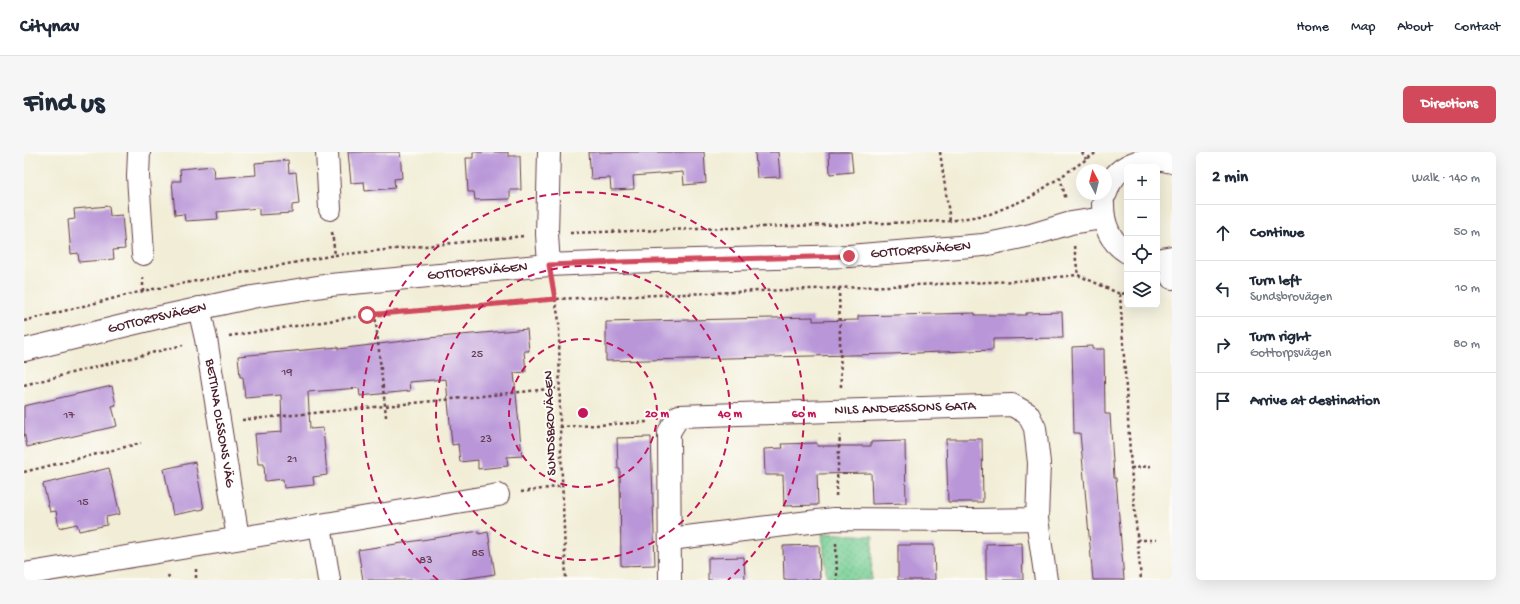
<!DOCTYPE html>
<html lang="en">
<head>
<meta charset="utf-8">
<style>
  :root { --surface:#fff; --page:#f6f6f7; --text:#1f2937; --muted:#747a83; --line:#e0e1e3; --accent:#d1495b }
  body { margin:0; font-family:"Gochi Hand",sans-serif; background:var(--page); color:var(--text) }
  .controls { position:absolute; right:12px; top:12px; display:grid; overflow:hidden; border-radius:6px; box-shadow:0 4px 16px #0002 }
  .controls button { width:36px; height:36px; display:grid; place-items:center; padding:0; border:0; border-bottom:1px solid var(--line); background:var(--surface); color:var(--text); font:20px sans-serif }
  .compass { position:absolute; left:1052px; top:12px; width:36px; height:36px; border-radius:50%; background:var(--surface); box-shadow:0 4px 16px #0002; rotate:353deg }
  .stop { position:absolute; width:12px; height:12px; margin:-9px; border:3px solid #d1495b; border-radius:50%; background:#fff }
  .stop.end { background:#d1495b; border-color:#fff; box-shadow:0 1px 4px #0008 }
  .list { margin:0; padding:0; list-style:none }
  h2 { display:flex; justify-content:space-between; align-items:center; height:52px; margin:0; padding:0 16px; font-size:17px }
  h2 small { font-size:13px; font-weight:400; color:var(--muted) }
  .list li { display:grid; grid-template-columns:26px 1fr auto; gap:12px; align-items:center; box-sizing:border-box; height:56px; padding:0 16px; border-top:1px solid var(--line) }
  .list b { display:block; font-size:15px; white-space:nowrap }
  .list p { margin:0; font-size:13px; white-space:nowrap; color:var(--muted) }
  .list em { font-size:13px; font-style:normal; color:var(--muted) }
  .icon { flex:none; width:22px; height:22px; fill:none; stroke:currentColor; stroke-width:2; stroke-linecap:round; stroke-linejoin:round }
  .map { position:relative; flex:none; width:1148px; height:428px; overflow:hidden; border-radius:6px }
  header { display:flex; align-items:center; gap:24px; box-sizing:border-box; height:56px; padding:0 20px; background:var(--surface); border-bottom:1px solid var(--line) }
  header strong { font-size:19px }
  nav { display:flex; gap:22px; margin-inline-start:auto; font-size:14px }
  .intro { display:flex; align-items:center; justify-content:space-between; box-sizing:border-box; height:96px; padding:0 24px }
  h1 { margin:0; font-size:28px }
  .button { padding:10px 18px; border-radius:6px; background:var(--accent); color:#fff; font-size:14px; font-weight:700 }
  main { display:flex; gap:24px; padding:0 24px }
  aside { flex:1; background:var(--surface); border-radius:6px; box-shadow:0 4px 16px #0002 }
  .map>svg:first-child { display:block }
  .grass { fill:url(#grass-dots); stroke:#60765f }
  .building { fill:#b996d8 }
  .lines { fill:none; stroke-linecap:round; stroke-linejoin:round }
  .minor-casing { stroke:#633e45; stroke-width:24 }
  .tertiary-casing { stroke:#633e45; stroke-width:24 }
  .path { stroke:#633e45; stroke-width:2.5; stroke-dasharray:3 3; stroke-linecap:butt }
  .minor { stroke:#fff; stroke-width:22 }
  .tertiary { stroke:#fff; stroke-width:22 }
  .route { stroke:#d1495b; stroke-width:5 }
  .ring { fill:none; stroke:#c2185b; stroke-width:2; stroke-dasharray:7 5 }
  .labels { text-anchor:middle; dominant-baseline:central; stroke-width:4; stroke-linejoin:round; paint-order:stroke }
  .number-label { font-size:12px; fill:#663d56 }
  .street-label { font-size:14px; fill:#4a1f2b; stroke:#fdfcf7 }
  .centre { fill:#c2185b; stroke:#fdfcf7; stroke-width:2 }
  .ring-label { font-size:12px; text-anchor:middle; font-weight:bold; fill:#c2185b; stroke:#fdfcf7; stroke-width:4; stroke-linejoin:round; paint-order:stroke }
</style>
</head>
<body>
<header>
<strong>Citynav</strong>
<nav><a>Home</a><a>Map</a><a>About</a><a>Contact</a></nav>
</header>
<div class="intro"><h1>Find us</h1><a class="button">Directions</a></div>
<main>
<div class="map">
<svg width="1148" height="428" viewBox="0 0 1148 428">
  <defs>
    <pattern id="grass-dots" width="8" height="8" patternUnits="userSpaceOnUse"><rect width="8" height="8" fill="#75cd93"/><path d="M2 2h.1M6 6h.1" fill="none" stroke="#62a678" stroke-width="1.8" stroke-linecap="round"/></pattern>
  </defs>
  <rect width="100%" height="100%" fill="#fdfcf7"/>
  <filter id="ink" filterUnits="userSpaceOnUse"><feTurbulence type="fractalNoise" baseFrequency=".025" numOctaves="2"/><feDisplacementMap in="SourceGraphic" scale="8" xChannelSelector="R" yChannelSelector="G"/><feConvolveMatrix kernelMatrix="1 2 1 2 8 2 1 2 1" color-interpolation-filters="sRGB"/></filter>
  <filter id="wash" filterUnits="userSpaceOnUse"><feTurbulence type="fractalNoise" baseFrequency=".012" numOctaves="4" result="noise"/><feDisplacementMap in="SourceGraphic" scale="16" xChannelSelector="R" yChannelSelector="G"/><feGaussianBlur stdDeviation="0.9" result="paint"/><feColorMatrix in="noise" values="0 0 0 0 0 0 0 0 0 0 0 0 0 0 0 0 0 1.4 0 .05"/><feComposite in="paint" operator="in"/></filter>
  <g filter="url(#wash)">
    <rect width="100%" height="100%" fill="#f1edd6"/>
    <!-- grass -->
    <path class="grass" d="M798 381 849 384 847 428H803Z"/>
    <g id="blocks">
      <!-- building -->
      <path class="building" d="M324 0H376L378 26 370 27 371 36 341 39 340 30 327 31Z
        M449 0H484V4H496L497 38H486V47L451 48 450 40H444L442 6H449Z
        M565 0H680L682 31 660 33 659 20 609 24 610 37 587 38 586 26 567 27Z
        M731 0H754L756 25 733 26Z
        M805 0H827L829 20 806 22Z
        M264 8 265 21 272 20 275 52 268 53V61L235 63V56L193 60 194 67 161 69 160 62 151 63 148 29H157L156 17 189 14 190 26 232 23 231 11Z
        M85 54 86 64 98 63 101 97 89 98 90 107 55 110 54 101 47 102 44 68 51 67 50 57Z
        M1038 160 1039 186 969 187V198L868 202 582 209V170L789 165V169L834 168V164L951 161V163H1002V161Z
        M503 177 505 199H500L502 220 490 221 498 304 483 305 484 314 454 317V308L436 310 434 292 428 293 422 227 385 230 386 239 336 244 335 236 284 240 286 277 299 276 303 323 289 325 290 333 260 336 259 327 241 329 240 312H234L231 282 258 280 257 243 221 246 219 225H216L214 204 314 195V197L404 186Z
        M1068 194V197H1080L1081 262H1086L1090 326H1092L1100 428H1069L1056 281H1050L1048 195Z
        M88 234 92 253 88 254 93 274 3 295 0 280V254Z
        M627 285 631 413 597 414 596 317H594L593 286Z
        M922 287H958L959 350H924Z
        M881 289 882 351 848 352 847 321 793 322 794 353 760 354 759 323H741L740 297 759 296 758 292 793 291V294H847V290Z
        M171 310 180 357 149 363 140 317Z
        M85 316 96 362 82 365 83 373 55 379 53 372 35 376 32 359 26 360 19 332Z
        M455 379V382L464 380 471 422 432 428H339L334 398Z
        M998 391 999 428H962V392Z
        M795 393 796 428H760L759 394Z
        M874 393H910L911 428H874Z
        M720 405 721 428H684V406Z"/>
    </g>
  </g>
  <g filter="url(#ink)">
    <use href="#blocks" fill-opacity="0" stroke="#633e45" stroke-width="1"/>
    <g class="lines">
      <defs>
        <g id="minor">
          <path d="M115 0 114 24 119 102"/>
          <path d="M303 0 306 57"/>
          <path d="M1146 106 1148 126"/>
          <path d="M525 113 523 82 525 0"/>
          <path id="s1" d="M175 156 182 187 214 386"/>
          <path d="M296 373 474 343"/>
          <path d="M646 387 810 367 949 368 1013 367"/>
          <path d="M0 422 296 373 305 428"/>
          <path id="s2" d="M646 428 645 280 655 264 988 253 1004 262 1011 276 1015 311 1013 367 1022 428"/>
        </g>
        <g id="tertiary">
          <path d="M1082 41C1091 11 1121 3 1148 10"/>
          <path d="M1079 52C1079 71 1085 89 1103 100"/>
          <path d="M1133 108 1148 105"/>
          <path id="s3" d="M0 198 132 166 228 145 306 133 525 113 596 110 825 104 959 93 1007 83 1047 71 1079 66"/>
        </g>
      </defs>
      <!-- minor casing -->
      <use href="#minor" class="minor-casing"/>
      <!-- tertiary casing -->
      <use href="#tertiary" class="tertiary-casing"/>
      <!-- path -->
      <path class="path" d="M916 0 926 69
        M1058 0 1062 7
        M1036 25 1042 48
        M308 80 311 103
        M546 81 926 69 966 62 1007 45 1073 0
        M1050 94 1054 123
        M119 125V139
        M529 135 535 169 536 275 542 428
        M815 136 817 236
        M1096 142 1107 316 1117 428
        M0 169 119 139 311 103 500 84
        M205 184 351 162 531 147 993 129 1054 123 1096 142 1103 141
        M0 233 159 193
        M362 265 361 254 535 236
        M218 268 361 254 351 162
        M536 275 625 270
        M1107 316 1127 314
        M0 320 117 291
        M497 340 539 334
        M812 344 816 283
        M1113 388H1132
        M812 391 813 428
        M172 417V428
        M144 423 146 428"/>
      <!-- minor -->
      <use href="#minor" class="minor"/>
      <!-- tertiary -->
      <use href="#tertiary" class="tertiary"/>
    </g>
  </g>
  <g class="lines" filter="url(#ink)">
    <!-- route -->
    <path class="route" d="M343 163 531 147 525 113 596 110 825 104"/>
  </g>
  <!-- distance rings -->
  <g class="ring">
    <circle cx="559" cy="261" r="74"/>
    <circle cx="559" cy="261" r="147"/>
    <path d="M414 428A221 221 0 1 1 704 428"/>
  </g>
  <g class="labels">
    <!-- number labels -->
    <g class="number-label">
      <text x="453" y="203">25</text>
      <text x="263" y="221">19</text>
      <text x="45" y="264">17</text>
      <text x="462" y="288">23</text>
      <text x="268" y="308">21</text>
      <text x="59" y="351">15</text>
      <text x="454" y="402">85</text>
      <text x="402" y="409">83</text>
    </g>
    <!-- street labels -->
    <g class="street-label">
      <text stroke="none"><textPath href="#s3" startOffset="905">GOTTORPSVÄGEN</textPath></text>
      <text stroke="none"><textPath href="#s3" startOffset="461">GOTTORPSVÄGEN</textPath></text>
      <text stroke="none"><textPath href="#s3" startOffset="137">GOTTORPSVÄGEN</textPath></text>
      <text stroke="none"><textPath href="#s2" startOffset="393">NILS ANDERSSONS GATA</textPath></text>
      <text stroke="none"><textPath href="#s1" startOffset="117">BETTINA OLSSONS VÄG</textPath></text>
      <text transform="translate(527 271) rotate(-92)">SUNDSBROVÄGEN</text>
    </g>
  </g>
  <circle cx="559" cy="261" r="6" class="centre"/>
  <g class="ring-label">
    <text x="633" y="265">20 m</text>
    <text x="706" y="265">40 m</text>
    <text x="780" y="265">60 m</text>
  </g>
</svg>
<div class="controls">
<button>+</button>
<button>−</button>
<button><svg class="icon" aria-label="locate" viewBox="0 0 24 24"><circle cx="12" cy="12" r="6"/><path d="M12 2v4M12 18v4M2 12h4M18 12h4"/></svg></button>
<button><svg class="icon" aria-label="layers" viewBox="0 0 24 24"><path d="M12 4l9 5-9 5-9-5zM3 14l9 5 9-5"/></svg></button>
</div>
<svg class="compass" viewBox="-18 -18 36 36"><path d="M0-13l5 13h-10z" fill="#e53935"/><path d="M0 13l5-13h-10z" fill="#747a83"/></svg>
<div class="stop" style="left:343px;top:163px"></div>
<div class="stop end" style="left:825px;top:104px"></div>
</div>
<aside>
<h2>2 min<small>Walk · 140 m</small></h2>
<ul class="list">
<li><svg class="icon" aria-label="ahead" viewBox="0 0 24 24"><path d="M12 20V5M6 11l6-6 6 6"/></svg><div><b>Continue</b></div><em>50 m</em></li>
<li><svg class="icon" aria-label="left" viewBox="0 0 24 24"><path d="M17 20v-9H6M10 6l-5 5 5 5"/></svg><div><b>Turn left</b><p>Sundsbrovägen</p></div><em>10 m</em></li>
<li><svg class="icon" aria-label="right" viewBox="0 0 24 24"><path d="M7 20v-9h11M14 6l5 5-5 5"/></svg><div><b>Turn right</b><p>Gottorpsvägen</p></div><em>80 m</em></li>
<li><svg class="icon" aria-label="arrive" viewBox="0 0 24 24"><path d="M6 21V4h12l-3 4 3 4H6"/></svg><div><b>Arrive at destination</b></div></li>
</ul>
</aside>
</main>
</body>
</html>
